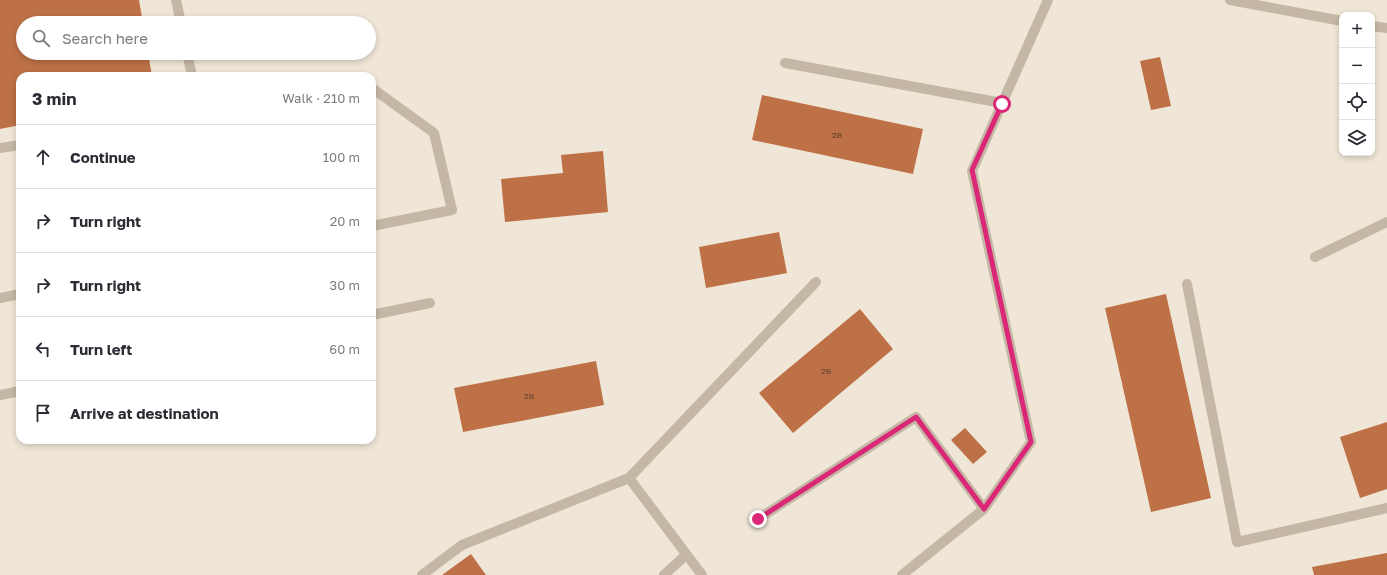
<!DOCTYPE html>
<html lang="en">
<head>
<meta charset="utf-8">
<style>
  :root { --surface:#fff; --page:#f7f7f7; --text:#2b2b33; --muted:#7c7c81; --line:#e1e1e2 }
  body { margin:0; font-family:"Golos Text",sans-serif; background:var(--page); color:var(--text) }
  .controls { position:absolute; right:12px; top:12px; display:grid; overflow:hidden; border-radius:8px; box-shadow:0 2px 6px #0003 }
  .controls button { width:36px; height:36px; display:grid; place-items:center; padding:0; border:0; border-bottom:1px solid var(--line); background:var(--surface); color:var(--text); font:20px sans-serif }
  .stop { position:absolute; width:12px; height:12px; margin:-9px; border:3px solid #db2777; border-radius:50%; background:#fff }
  .stop.end { background:#db2777; border-color:#fff; box-shadow:0 1px 4px #0008 }
  .list { margin:0; padding:0; list-style:none }
  h2 { display:flex; justify-content:space-between; align-items:center; height:52px; margin:0; padding:0 16px; font-size:17px }
  h2 small { font-size:13px; font-weight:400; color:var(--muted) }
  .list li { display:grid; grid-template-columns:26px 1fr auto; gap:12px; align-items:center; box-sizing:border-box; height:64px; padding:0 16px; border-top:1px solid var(--line) }
  .list b { display:block; font-size:15px; white-space:nowrap }
  .list em { font-size:13px; font-style:normal; color:var(--muted) }
  .icon { flex:none; width:22px; height:22px; fill:none; stroke:currentColor; stroke-width:2; stroke-linecap:round; stroke-linejoin:round }
  .map { position:relative; flex:none; width:1387px; height:575px; overflow:hidden }
  .search { position:absolute; background:var(--surface); box-shadow:0 2px 6px #0003; left:16px; top:16px; width:360px; height:44px; display:flex; align-items:center; gap:10px; box-sizing:border-box; padding:0 14px; border-radius:22px; color:var(--muted); font-size:15px }
  .panel { position:absolute; background:var(--surface); box-shadow:0 2px 6px #0003; left:16px; top:72px; width:360px; height:372px; border-radius:12px }
  .map>svg:first-child { display:block }
  .building { fill:#be7146 }
  .lines { fill:none; stroke-linecap:round; stroke-linejoin:round }
  .minor { stroke:#c5b7a5; stroke-width:10 }
  .route { stroke:#db2777; stroke-width:5 }
  .labels { text-anchor:middle; dominant-baseline:central; stroke-width:4; stroke-linejoin:round; paint-order:stroke }
  .number-label { font-size:8px; fill:#553c2d }
</style>
</head>
<body>
<div class="map">
<svg width="1387" height="575" viewBox="0 0 1387 575">
  <rect width="100%" height="100%" fill="#efe6d7"/>
  <!-- building -->
  <path class="building" d="M0 0H139L143 23H23V53H148L152 76H20V125L0 129Z
    M1160 57 1171 106 1151 110 1140 61Z
    M762 95 923 129 913 174 752 140Z
    M603 151 608 212 505 222 501 179 563 173 561 155Z
    M779 232 787 273 706 288 699 247Z
    M1166 294 1211 498 1151 512 1105 308Z
    M860 309 893 349 793 433 759 393Z
    M596 361 604 405 463 432 454 388Z
    M1387 422V489L1360 498 1340 437Z
    M965 428 987 452 973 464 951 440Z
    M1387 553V575H1314L1312 567Z
    M471 554 486 575H442Z"/>
  <g class="lines">
    <!-- minor -->
    <path class="minor" d="M176 0 181 23
      M1230 0 1342 21
      M1372 26 1387 28
      M187 53 192 76
      M785 63 1002 103
      M372 88 434 133 452 210 372 226
      M0 148 20 145
      M1315 257 1387 222
      M1187 284 1237 542 1387 508
      M0 298 20 294
      M372 315 430 303
      M0 395 20 391
      M629 478 816 282
      M758 519 916 417 984 509
      M422 575 462 545 629 478 702 575
      M664 575 686 555
      M902 575 984 509 1031 442 972 171 1048 0"/>
  </g>
  <g class="lines">
    <!-- route -->
    <path class="route" d="M758 519 916 417 984 509 1031 442 972 170 1002 104"/>
  </g>
  <g class="labels">
    <!-- number labels -->
    <g class="number-label">
      <text x="837" y="135">2В</text>
      <text x="826" y="371">2В</text>
      <text x="529" y="396">2В</text>
    </g>
  </g>
</svg>
<div class="controls">
<button>+</button>
<button>−</button>
<button><svg class="icon" aria-label="locate" viewBox="0 0 24 24"><circle cx="12" cy="12" r="6"/><path d="M12 2v4M12 18v4M2 12h4M18 12h4"/></svg></button>
<button><svg class="icon" aria-label="layers" viewBox="0 0 24 24"><path d="M12 4l9 5-9 5-9-5zM3 14l9 5 9-5"/></svg></button>
</div>
<div class="stop" style="left:1002px;top:104px"></div>
<div class="stop end" style="left:758px;top:519px"></div>
<div class="search"><svg class="icon" aria-label="search" viewBox="0 0 24 24"><circle cx="10" cy="10" r="6"/><path d="M15 15l6 6"/></svg>Search here</div>
<section class="panel">
<h2>3 min<small>Walk · 210 m</small></h2>
<ul class="list">
<li><svg class="icon" aria-label="ahead" viewBox="0 0 24 24"><path d="M12 20V5M6 11l6-6 6 6"/></svg><div><b>Continue</b></div><em>100 m</em></li>
<li><svg class="icon" aria-label="right" viewBox="0 0 24 24"><path d="M7 20v-9h11M14 6l5 5-5 5"/></svg><div><b>Turn right</b></div><em>20 m</em></li>
<li><svg class="icon" aria-label="right" viewBox="0 0 24 24"><path d="M7 20v-9h11M14 6l5 5-5 5"/></svg><div><b>Turn right</b></div><em>30 m</em></li>
<li><svg class="icon" aria-label="left" viewBox="0 0 24 24"><path d="M17 20v-9H6M10 6l-5 5 5 5"/></svg><div><b>Turn left</b></div><em>60 m</em></li>
<li><svg class="icon" aria-label="arrive" viewBox="0 0 24 24"><path d="M6 21V4h12l-3 4 3 4H6"/></svg><div><b>Arrive at destination</b></div></li>
</ul>
</section>
</div>
</body>
</html>
